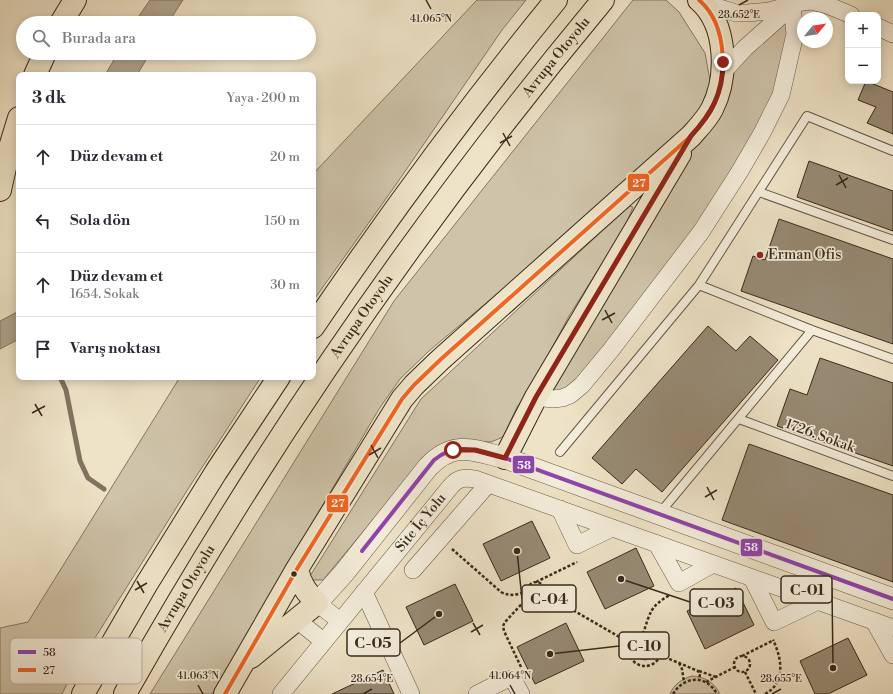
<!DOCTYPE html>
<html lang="tr">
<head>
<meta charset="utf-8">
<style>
  :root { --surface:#fff; --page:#f7f7f7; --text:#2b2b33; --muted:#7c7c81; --line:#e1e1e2 }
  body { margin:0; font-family:"Libre Bodoni",serif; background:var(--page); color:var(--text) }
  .controls { position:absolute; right:12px; top:12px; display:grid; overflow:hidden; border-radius:8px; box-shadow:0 2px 10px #0003 }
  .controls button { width:36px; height:36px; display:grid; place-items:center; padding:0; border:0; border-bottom:1px solid var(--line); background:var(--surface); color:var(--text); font:20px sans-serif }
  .compass { position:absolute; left:797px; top:12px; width:36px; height:36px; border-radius:50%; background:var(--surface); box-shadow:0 2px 10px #0003; rotate:60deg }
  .stop { position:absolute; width:12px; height:12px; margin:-9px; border:3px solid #8f2418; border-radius:50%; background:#fff }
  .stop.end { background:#8f2418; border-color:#fff; box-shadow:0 1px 4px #0008 }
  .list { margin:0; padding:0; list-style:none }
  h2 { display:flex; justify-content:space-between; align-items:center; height:52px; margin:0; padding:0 16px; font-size:17px }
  h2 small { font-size:13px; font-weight:400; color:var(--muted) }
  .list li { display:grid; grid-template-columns:26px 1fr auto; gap:12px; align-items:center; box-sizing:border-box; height:64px; padding:0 16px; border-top:1px solid var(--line) }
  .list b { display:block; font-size:15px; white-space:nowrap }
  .list p { margin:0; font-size:13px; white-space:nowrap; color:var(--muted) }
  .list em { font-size:13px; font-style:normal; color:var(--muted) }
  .icon { flex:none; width:22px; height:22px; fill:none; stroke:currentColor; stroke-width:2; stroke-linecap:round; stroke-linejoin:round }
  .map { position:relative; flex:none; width:893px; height:694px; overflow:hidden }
  .search { position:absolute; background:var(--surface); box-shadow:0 2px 10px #0003; left:16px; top:16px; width:300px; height:44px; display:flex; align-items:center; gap:10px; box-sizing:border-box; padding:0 14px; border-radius:22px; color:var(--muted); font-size:15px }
  .panel { position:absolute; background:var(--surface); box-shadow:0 2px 10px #0003; left:16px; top:72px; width:300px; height:308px; border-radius:8px }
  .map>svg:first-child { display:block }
  .green { fill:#cfc4aa; stroke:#847762 }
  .water { fill:#b0a48d; stroke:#80735f }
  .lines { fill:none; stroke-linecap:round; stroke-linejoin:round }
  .shore { stroke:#746754; stroke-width:1 }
  .stream { stroke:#80735f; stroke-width:5 }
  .building { fill:#978a74; stroke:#382a1b }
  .service-casing { stroke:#665846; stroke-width:10 }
  .minor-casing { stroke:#665846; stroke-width:18 }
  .tertiary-casing { stroke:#665846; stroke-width:22 }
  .primary-casing { stroke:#382a1b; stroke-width:24 }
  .motorway-casing { stroke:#382a1b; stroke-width:24 }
  .path { stroke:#382a1b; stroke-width:2.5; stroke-dasharray:3 2; stroke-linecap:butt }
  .service { stroke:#f4eddb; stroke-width:8 }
  .minor { stroke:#f4eddb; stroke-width:17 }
  .tertiary { stroke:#f4eddb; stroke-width:21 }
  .primary { stroke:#eee3c7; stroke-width:22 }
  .motorway { stroke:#eee3c7; stroke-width:22 }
  .bus-1-casing { stroke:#f4eddb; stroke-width:7 }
  .bus-2-casing { stroke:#f4eddb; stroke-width:7 }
  .bus-1 { stroke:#8e44ad; stroke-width:4 }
  .bus-2 { stroke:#f26522; stroke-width:4 }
  .route { stroke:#8f2418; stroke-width:5 }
  .ticks { fill:none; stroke:#382a1b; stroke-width:1.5 }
  .poi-dot { fill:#8f2418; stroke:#f4eddb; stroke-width:1.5 }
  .bus-dot { fill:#382a1b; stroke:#f4eddb; stroke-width:1.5 }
  .labels { text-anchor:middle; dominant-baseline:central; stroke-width:3.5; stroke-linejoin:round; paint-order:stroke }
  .street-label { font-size:14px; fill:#382a1b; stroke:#f4eddb }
  .poi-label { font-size:14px; fill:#382a1b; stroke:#f4eddb; text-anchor:start }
  .key { fill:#f4eddb; stroke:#bcb2a1; stroke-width:1 }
  .key-label { font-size:11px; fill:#382a1b }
  .ticks-label { font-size:10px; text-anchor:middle; fill:#382a1b; stroke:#f4eddb; stroke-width:3.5; stroke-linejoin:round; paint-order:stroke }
  .leader { fill:none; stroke:#382a1b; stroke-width:1.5 }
  .callout-dot { fill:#382a1b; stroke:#f4eddb; stroke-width:1.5 }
  .callout { fill:#f4eddb; stroke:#382a1b; stroke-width:1.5 }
  .callout-label { font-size:15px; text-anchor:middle; font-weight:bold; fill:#382a1b }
  .line-badge { stroke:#f4eddb; stroke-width:1.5 }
  .badge-label { font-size:11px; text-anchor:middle; font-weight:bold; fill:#fff }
</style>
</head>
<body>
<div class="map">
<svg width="893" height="694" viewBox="0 0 893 694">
  <rect width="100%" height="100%" fill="#eee3c7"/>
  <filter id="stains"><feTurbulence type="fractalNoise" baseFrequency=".005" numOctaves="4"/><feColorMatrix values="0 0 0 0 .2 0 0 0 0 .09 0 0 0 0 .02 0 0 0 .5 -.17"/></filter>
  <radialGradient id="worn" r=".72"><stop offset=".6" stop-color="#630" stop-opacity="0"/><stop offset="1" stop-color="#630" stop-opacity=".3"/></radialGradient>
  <!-- green -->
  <path class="green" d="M477 0H526L502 30 395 186 313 301V174Z
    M633 0H666L679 12 705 53 711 86 704 107 680 134 616 194 429 351 400 379 379 409 212 694H150L394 301Z
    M792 5 795 34 762 133 581 386 536 397 720 82Z
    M629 206 633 207 625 227 569 316 529 391 517 407 503 437 491 442 452 440 419 464 323 580H312L310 576 421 399Z
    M180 377H261L188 489 70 678 62 694H0V628L28 622Z
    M692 676C705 677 714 682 720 694H670C674 684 682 679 692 676Z"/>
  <!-- water -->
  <path class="water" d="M150 0H183L168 23H134Z
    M118 53H150L137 75H105Z
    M19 311V339L0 349V321Z
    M634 649a11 11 0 1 1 22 0a11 11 0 1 1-22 0Z"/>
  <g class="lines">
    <!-- shore -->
    <path class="shore" d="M638 649a7 7 0 1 1 14 0a7 7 0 1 1-14 0Z"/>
    <!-- stream -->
    <path class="stream" d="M60 377 66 390 80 461 88 478 104 489"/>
  </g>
  <!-- building -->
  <path class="building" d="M866 81 893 92V134L867 123 876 107 858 100Z
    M809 161 893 191V231L797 197Z
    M779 219 893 259V344L741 291 753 256 765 260Z
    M708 326 736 351 750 336 778 360 662 492 636 469 622 484 592 458Z
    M820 358 893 383V466L777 426 790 389 807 395Z
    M749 444 893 495V582L722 520Z
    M532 521 550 558 501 581 483 544Z
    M636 548 654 586 605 609 587 572Z
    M455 584 473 621 424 645 406 607Z
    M736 588 754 625 705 649 687 611Z
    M566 623 584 661 535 684 517 647Z
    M848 638 867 675 828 694H815L800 661Z
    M383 670 394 694H332Z"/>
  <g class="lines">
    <defs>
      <path id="service" d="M759 192 893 240
        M699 285 807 116 893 151
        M739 419 893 476
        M560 452 699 285 812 330 893 359
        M659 514 812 330"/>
      <g id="minor">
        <path d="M703 3 736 13H747L769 11 802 2 811 1 827 5 851 15"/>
        <path d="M878 27 893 34"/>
        <path d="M722 73 745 48 791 7"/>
        <path d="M536 397 553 399 562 398 570 395 582 385 611 350 701 232 740 171 762 133 781 95 795 34 792 5"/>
        <path d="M560 509 577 545 612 528"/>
        <path d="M657 544 679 583 713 564"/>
        <path d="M413 570 488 484"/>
        <path d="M752 578 774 622 818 601"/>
        <path d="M364 592 411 694"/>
        <path d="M317 603 340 621"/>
        <path d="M297 620 323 641"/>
        <path d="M874 621 893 655"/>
        <path id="s1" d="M281 694 451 486C458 478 464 477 475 479L893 628"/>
        <path d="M477 694 507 679 514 681 521 694"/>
      </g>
      <path id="tertiary" d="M317 603 344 573 428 467C454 440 473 450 505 458L893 599"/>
      <path id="primary" d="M61 23 75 0
        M35 75 45 53
        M0 190 8 154 19 118
        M505 458 536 397 680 154
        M251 657 317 603C307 593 300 584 297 569
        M225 694 297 569 402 399 414 385 440 360 691 136C698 128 707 119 712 109 728 78 728 25 699 0"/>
      <g id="motorway">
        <path d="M313 327C389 215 470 105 556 0"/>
        <path d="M83 694 146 585 216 472 279 377"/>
        <path id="s2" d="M125 694C263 449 423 216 603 0"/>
      </g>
    </defs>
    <!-- service casing -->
    <use href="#service" class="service-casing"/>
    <!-- minor casing -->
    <use href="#minor" class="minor-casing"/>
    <!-- tertiary casing -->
    <use href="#tertiary" class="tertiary-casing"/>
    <!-- primary casing -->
    <use href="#primary" class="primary-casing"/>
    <!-- motorway casing -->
    <use href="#motorway" class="motorway-casing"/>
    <!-- path -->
    <path class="path" d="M452 549 501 592C511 597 518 595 528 590
      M536 582 577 562
      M528 590a8 8 0 1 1 16 0a8 8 0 1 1-16 0Z
      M543 593 630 643
      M643 634C650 613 650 606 670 595
      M629 650a16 16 0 1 1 32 0a16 16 0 1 1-32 0Z
      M660 655 698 671 700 674 699 680
      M742 656 774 640
      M734 664a8 8 0 1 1 16 0a8 8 0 1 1-16 0Z
      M679 663 682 669 684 682
      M521 667 504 631 503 626 505 622 530 595
      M699 671 716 677
      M745 672 756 694
      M706 682 735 667
      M673 694C684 676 706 674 717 694
      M765 694C786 683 782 658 773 640"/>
    <!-- service -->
    <use href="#service" class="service"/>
    <!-- minor -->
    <use href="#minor" class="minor"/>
    <!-- tertiary -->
    <use href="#tertiary" class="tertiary"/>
    <!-- primary -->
    <use href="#primary" class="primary"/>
    <!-- motorway -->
    <use href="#motorway" class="motorway"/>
    <defs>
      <path id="bus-1" d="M362 551 434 460C457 441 479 451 505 458L893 599"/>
      <path id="bus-2" d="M225 694 297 569 402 399 414 385 440 360 691 136C698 128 707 119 712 109 728 78 728 25 699 0"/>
    </defs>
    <!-- bus-1 casing -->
    <use href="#bus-1" class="bus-1-casing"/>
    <!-- bus-2 casing -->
    <use href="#bus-2" class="bus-2-casing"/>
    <!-- bus-1 -->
    <use href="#bus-1" class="bus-1"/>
    <!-- bus-2 -->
    <use href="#bus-2" class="bus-2"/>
  </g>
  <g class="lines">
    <!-- route -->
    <path class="route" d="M453 450H475L505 458 536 397 691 136C711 114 723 94 723 62"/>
  </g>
  <!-- ticks -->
  <path class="ticks" d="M426 0 431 9M739 5 748 0M503 133 510 146M500 143 512 136M839 175 846 188M836 185 848 178M605 310 612 323M602 320 615 313M35 404 42 416M32 413 45 406M371 445 378 458M369 455 381 448M707 487 714 500M705 497 717 490M137 581 144 593M135 590 147 583M473 623 480 635M471 632 483 625M198 685 203 694M510 685 515 694M363 694 372 689M772 694 781 689"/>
  <!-- markers -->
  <circle class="poi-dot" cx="760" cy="255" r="4"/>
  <circle class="bus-dot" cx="294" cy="574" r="3.5"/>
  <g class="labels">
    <!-- street labels -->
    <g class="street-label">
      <text stroke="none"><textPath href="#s2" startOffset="770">Avrupa Otoyolu</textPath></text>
      <text stroke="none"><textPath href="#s2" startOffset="446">Avrupa Otoyolu</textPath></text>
      <text transform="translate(820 436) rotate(20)">1726. Sokak</text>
      <text stroke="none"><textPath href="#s1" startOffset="221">Site İç Yolu</textPath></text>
      <text stroke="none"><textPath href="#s2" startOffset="122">Avrupa Otoyolu</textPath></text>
    </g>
    <!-- poi labels -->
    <g class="poi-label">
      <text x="768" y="255">Erman Ofis</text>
    </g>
  </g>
  <!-- legend -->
  <rect x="10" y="638" width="132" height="46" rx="6" class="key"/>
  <rect x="18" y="650" width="18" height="4" fill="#8e44ad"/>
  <rect x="18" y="668" width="18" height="4" fill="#f26522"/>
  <g class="key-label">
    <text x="43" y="656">58</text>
    <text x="43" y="674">27</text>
  </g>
  <g class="ticks-label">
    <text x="739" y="18">28.652°E</text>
    <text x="431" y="22">41.065°N</text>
    <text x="198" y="679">41.063°N</text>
    <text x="510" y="679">41.064°N</text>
    <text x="372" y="682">28.654°E</text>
    <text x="781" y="682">28.655°E</text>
  </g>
  <!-- callouts -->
  <path class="leader" d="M833 668L832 589M517 551L522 599M621 579L690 602M439 614L400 643M550 654L619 646"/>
  <g class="callout-dot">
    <circle cx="833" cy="668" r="4"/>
    <circle cx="517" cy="551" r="4"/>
    <circle cx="621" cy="579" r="4"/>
    <circle cx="439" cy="614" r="4"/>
    <circle cx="550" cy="654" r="4"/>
  </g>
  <g class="callout">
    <rect x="781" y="576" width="51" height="27" rx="4"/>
    <rect x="522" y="585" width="54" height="27" rx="4"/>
    <rect x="690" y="589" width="53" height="27" rx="4"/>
    <rect x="347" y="629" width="53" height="27" rx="4"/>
    <rect x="619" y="632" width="50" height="27" rx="4"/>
  </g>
  <g class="callout-label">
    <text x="807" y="595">C-01</text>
    <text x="549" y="604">C-04</text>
    <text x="716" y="608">C-03</text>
    <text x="373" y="648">C-05</text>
    <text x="644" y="651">C-10</text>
  </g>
  <g class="line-badge">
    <rect x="627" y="173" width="23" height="19" rx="4" fill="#f26522"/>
    <rect x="512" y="455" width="23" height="19" rx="4" fill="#8e44ad"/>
    <rect x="326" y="494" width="23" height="19" rx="4" fill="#f26522"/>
    <rect x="740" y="538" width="23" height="19" rx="4" fill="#8e44ad"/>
  </g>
  <g class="badge-label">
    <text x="639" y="187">27</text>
    <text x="524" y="469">58</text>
    <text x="338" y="507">27</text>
    <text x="751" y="551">58</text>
  </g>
  <rect width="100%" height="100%" filter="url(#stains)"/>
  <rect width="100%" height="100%" fill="url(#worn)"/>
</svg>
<div class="controls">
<button>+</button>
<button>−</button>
</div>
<svg class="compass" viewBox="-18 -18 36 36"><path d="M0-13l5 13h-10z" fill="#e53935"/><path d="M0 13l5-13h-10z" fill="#7c7c81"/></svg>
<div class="stop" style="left:453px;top:450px"></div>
<div class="stop end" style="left:723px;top:62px"></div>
<div class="search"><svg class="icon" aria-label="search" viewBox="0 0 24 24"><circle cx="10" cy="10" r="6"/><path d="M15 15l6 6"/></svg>Burada ara</div>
<section class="panel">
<h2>3 dk<small>Yaya · 200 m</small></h2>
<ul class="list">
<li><svg class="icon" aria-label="ahead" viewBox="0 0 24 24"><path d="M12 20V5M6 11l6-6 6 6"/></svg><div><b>Düz devam et</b></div><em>20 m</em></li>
<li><svg class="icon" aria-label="left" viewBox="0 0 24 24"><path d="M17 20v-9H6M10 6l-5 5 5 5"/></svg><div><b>Sola dön</b></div><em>150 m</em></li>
<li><svg class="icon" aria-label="ahead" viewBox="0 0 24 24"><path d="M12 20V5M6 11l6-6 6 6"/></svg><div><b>Düz devam et</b><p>1654. Sokak</p></div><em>30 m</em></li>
<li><svg class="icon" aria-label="arrive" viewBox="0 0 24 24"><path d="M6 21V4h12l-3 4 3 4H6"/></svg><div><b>Varış noktası</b></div></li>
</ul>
</section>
</div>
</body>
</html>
